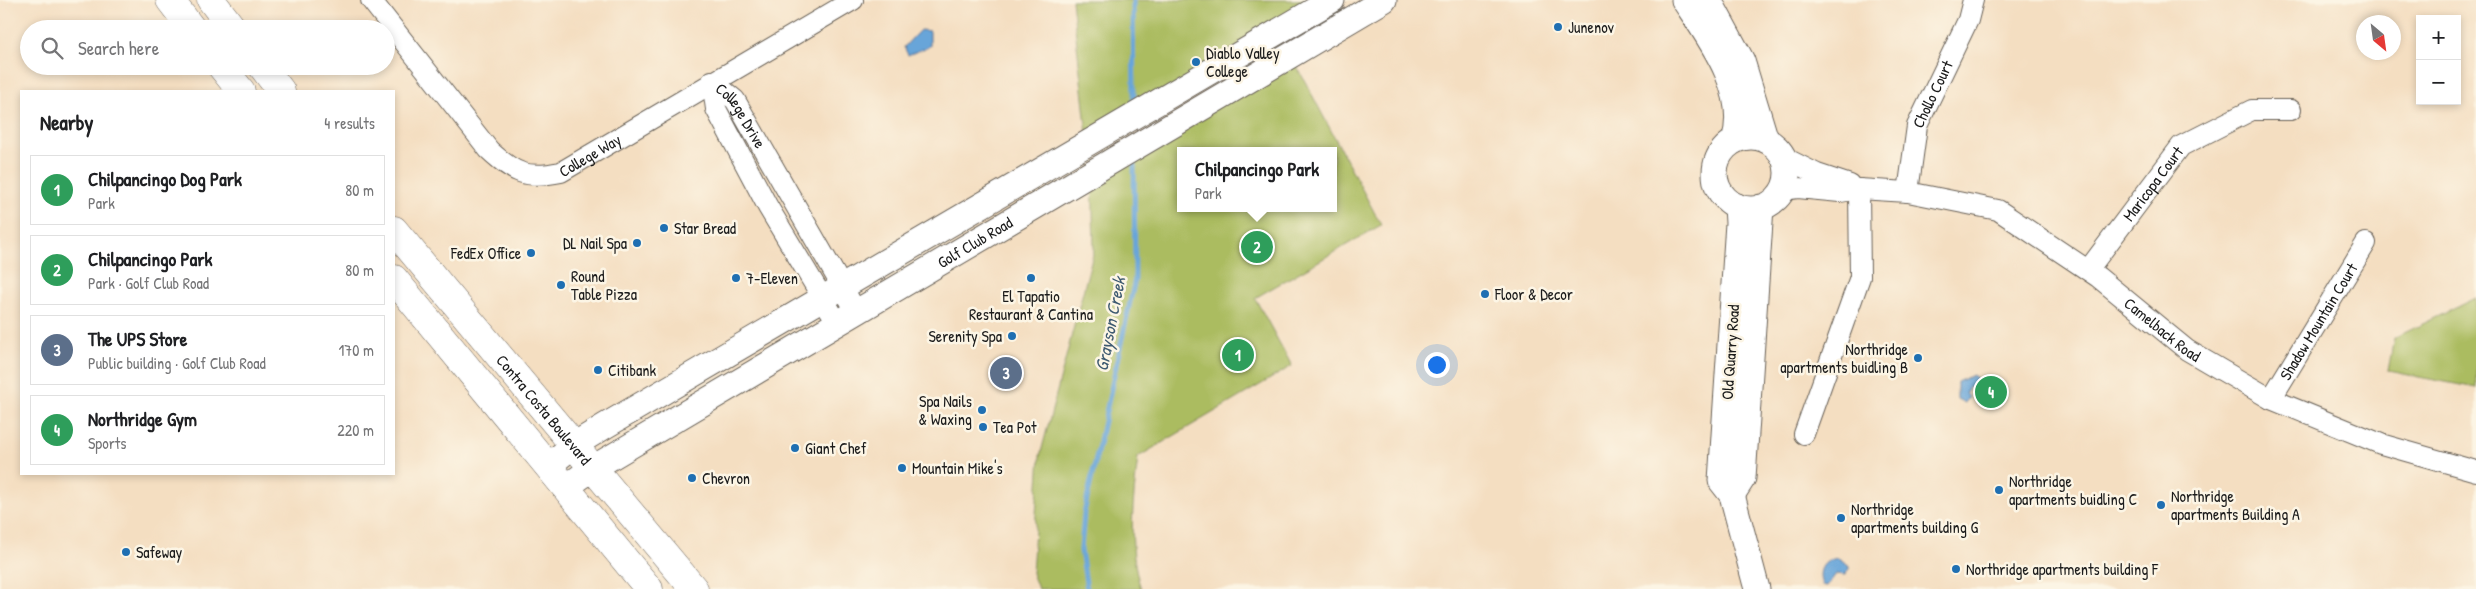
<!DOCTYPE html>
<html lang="en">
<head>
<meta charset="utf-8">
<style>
  :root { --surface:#fff; --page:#f2f2f2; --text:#202124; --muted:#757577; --line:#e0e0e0; --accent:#0f766e }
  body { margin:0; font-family:"Patrick Hand",sans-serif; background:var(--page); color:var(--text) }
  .controls { position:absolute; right:15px; top:15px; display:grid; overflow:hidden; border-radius:0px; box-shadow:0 2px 8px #0003 }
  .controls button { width:45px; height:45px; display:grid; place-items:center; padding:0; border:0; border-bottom:1px solid var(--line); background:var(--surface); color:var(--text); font:25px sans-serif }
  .compass { position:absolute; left:2356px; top:15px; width:45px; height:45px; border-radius:50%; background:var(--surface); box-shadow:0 2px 8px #0003; rotate:151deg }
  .you { position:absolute; left:1436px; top:364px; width:18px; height:18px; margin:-12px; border:4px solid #fff; border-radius:50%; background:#1a73e8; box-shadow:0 0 0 8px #1a73e833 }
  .badge { display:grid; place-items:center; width:32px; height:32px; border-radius:50%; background:var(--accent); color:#fff; font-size:16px; font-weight:700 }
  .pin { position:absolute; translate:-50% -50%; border:2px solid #fff; box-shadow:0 1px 5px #0006 }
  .popup { position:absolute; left:1177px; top:147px; width:160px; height:65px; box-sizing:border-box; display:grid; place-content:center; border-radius:0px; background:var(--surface); filter:drop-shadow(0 1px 4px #0005); font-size:16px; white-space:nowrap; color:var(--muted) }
  .popup b { font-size:19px; color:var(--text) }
  .popup::after { content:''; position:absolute; left:50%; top:100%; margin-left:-10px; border:10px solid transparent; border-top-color:var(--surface) }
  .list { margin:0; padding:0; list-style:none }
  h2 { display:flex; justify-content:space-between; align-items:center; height:65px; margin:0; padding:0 20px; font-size:21px }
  h2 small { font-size:16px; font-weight:400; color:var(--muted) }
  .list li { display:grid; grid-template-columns:32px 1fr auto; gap:15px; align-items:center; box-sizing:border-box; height:70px; margin:0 10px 10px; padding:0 10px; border:1px solid var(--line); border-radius:0px }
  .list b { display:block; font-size:19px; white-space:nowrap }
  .list p { margin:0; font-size:16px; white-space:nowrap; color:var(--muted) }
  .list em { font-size:16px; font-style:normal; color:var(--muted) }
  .icon { flex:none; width:28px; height:28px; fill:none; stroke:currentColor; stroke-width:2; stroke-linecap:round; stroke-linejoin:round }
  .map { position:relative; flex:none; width:2476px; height:589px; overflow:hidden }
  .search { position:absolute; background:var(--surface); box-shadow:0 2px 8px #0003; left:20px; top:20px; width:375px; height:55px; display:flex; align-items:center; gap:12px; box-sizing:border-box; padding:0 18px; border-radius:28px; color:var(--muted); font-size:19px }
  .panel { position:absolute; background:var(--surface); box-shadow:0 2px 8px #0003; left:20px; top:90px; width:375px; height:385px; border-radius:0px }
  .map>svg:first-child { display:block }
  .green { fill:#abbc60; stroke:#646c3e; fill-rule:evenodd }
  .water { fill:#68a5d9; stroke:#42607a }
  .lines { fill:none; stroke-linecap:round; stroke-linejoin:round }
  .stream { stroke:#68a5d9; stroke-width:5 }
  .minor-casing { stroke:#686056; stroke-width:22 }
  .tertiary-casing { stroke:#686056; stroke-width:27 }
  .secondary-casing { stroke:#686056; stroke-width:29 }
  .minor { stroke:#fff; stroke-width:20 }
  .tertiary { stroke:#fff; stroke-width:25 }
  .secondary { stroke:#fff; stroke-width:28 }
  .poi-dot { fill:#1f6fb2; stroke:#fcf5e5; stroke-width:2 }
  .labels { text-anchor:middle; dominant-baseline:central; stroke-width:5; stroke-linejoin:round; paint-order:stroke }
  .poi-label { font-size:16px; fill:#1c1c1c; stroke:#fcf5e5; text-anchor:start }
  .street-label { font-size:16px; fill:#1c1c1c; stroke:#fcf5e5 }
  .water-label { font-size:18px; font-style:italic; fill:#3e5a71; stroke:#fcf5e5 }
</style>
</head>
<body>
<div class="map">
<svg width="2476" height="589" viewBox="0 0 2476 589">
  <rect width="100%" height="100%" fill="#fcf5e5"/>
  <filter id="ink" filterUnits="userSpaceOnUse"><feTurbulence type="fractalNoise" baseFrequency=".02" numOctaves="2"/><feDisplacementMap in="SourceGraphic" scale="10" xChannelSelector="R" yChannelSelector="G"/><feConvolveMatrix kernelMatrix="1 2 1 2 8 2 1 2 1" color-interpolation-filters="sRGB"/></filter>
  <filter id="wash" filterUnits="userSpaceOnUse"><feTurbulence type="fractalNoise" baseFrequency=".0096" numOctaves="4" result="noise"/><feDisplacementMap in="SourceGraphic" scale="20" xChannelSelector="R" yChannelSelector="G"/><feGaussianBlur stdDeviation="1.12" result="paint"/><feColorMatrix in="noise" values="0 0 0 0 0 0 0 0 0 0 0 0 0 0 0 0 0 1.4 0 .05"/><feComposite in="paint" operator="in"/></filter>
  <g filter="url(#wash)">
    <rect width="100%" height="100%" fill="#f4dec1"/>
    <!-- green -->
    <path class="green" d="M1072 0H1332L1088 143Z
      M1291 55 1381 225 1255 298 1292 366 1138 457C1133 502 1127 545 1141 589H1038L1032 573 1040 456 1094 250 1092 172ZM1181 151H1333V208H1181Z
      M2476 298V388L2388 371 2394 338Z"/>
    <!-- water -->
    <path class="water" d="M920 30 930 31V46L908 55 904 47Z
      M1973 375 1980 381 1978 388 1969 387 1966 392 1969 397 1965 403 1957 399V382Z
      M1837 558 1850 567 1845 575 1836 574 1827 586 1822 585C1817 571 1822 561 1837 558Z"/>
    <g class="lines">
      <!-- stream -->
      <path class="stream" d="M1133 0 1134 107
        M1087 589 1081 550 1084 513 1135 279 1134 155"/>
    </g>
  </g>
  <g filter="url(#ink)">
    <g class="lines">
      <defs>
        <g id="minor">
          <path id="s1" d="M371 0 489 150C515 174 526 179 561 172L853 0"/>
          <path d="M1783 157 1817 174 1850 185"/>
          <path id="s2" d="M1782 190 1798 188 1840 192 1859 189 1908 192 1998 210 2098 277 2187 350 2271 399 2381 444 2476 471"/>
          <path id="s3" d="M1908 192 1917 126 1968 20 1973 0"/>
          <path id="s4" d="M2088 270 2181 146 2252 110H2291"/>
          <path id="s5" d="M837 322 768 207 716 109 712 81 735 100 856 311"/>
          <path id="s6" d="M2271 399 2366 243"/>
          <path d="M1804 434 1860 277 1859 189"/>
        </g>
        <g id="tertiary">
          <path d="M1684 0C1710 39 1750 93 1734 141"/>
          <path d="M1709 0 1742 61 1766 140"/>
          <circle cx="1751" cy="173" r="36"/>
          <path d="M1737 206 1738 223 1721 481 1732 495 1757 589"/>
          <path d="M548 466 574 445 605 426 1332 0"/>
          <path id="s7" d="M565 488 593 468 1384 0"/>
          <path d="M1732 495 1743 478 1761 207"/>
        </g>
        <g id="secondary">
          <path d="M170 0 192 29"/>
          <path d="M211 0 233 29"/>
          <path d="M221 66 241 91"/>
          <path d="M262 66 281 91"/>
          <path id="s8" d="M394 230 694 589"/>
          <path d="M394 279 649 589"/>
        </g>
      </defs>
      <!-- minor casing -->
      <use href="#minor" class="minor-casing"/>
      <!-- tertiary casing -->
      <use href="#tertiary" class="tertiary-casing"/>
      <!-- secondary casing -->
      <use href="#secondary" class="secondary-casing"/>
      <!-- minor -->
      <use href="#minor" class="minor"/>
      <!-- tertiary -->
      <use href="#tertiary" class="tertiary"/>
      <!-- secondary -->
      <use href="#secondary" class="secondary"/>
    </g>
  </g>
  <!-- markers -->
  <g class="poi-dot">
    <circle cx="1558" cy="27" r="5"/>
    <circle cx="1196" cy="62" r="5"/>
    <circle cx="664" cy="228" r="5"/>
    <circle cx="637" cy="243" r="5"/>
    <circle cx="531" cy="253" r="5"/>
    <circle cx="736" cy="278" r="5"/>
    <circle cx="1031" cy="278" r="5"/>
    <circle cx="561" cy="285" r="5"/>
    <circle cx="1485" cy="294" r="5"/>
    <circle cx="1012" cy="336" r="5"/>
    <circle cx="1918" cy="358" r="5"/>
    <circle cx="598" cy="370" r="5"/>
    <circle cx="982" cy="410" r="5"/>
    <circle cx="983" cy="427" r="5"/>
    <circle cx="795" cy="448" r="5"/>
    <circle cx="902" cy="468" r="5"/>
    <circle cx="692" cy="478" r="5"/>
    <circle cx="1999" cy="490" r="5"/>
    <circle cx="2161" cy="505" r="5"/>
    <circle cx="1841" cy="518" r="5"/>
    <circle cx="126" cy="552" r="5"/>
    <circle cx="1956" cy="569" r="5"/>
  </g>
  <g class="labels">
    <!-- poi labels -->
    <g class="poi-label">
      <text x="1568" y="27">Junenov</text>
      <text x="1206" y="53">Diablo Valley<tspan x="1206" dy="18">College</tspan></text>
      <text x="674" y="228">Star Bread</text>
      <text x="627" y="243" text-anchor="end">DL Nail Spa</text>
      <text x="521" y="253" text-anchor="end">FedEx Office</text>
      <text x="571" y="276">Round<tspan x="571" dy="18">Table Pizza</tspan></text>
      <text x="746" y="278">7-Eleven</text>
      <text x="1495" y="294">Floor &amp; Decor</text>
      <text x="1031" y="296" text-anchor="middle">El Tapatio<tspan x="1031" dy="18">Restaurant &amp; Cantina</tspan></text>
      <text x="1002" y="336" text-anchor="end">Serenity Spa</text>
      <text x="1908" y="349" text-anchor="end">Northridge<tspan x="1908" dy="18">apartments buidling B</tspan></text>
      <text x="608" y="370">Citibank</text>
      <text x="972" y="401" text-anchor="end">Spa Nails<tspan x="972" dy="18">&amp; Waxing</tspan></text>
      <text x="993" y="427">Tea Pot</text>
      <text x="805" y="448">Giant Chef</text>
      <text x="912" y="468">Mountain Mike's</text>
      <text x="702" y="478">Chevron</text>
      <text x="2009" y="481">Northridge<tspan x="2009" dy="18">apartments buidling C</tspan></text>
      <text x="2171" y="496">Northridge<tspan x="2171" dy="18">apartments Building A</tspan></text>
      <text x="1851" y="509">Northridge<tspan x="1851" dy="18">apartments building G</tspan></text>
      <text x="136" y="552">Safeway</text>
      <text x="1966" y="569">Northridge apartments building F</text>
    </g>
    <!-- street labels -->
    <g class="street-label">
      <text stroke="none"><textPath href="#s3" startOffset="102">Chollo Court</textPath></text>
      <text stroke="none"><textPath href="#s5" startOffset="319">College Drive</textPath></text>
      <text stroke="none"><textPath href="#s1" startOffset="304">College Way</textPath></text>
      <text stroke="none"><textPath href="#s4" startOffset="108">Maricopa Court</textPath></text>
      <text stroke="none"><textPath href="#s7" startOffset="478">Golf Club Road</textPath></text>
      <text stroke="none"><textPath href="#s6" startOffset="91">Shadow Mountain Court</textPath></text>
      <text stroke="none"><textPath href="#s2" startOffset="422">Camelback Road</textPath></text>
      <text transform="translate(1730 352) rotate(-86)">Old Quarry Road</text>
      <text stroke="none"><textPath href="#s8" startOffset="234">Contra Costa Boulevard</textPath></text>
    </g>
    <!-- water labels -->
    <g class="water-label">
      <text transform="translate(1110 324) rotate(-79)">Grayson Creek</text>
    </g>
  </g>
</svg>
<div class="controls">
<button>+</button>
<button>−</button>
</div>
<svg class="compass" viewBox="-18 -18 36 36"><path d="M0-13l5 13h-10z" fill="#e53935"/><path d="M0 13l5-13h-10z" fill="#757577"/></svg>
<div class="you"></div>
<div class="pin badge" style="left:1238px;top:355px;background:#2e9e5b">1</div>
<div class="pin badge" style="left:1257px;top:247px;background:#2e9e5b">2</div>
<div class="popup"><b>Chilpancingo Park</b>Park</div>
<div class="pin badge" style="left:1006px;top:373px;background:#5c6f8a">3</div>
<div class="pin badge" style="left:1991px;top:392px;background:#2e9e5b">4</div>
<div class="search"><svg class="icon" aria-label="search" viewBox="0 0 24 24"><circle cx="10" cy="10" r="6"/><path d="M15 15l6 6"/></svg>Search here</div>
<section class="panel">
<h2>Nearby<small>4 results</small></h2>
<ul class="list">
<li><span class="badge" style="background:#2e9e5b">1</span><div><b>Chilpancingo Dog Park</b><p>Park</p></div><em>80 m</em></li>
<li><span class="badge" style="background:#2e9e5b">2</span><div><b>Chilpancingo Park</b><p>Park · Golf Club Road</p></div><em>80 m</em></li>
<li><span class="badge" style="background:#5c6f8a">3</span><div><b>The UPS Store</b><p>Public building · Golf Club Road</p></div><em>170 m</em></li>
<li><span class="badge" style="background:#2e9e5b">4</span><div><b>Northridge Gym</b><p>Sports</p></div><em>220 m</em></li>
</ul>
</section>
</div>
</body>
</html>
